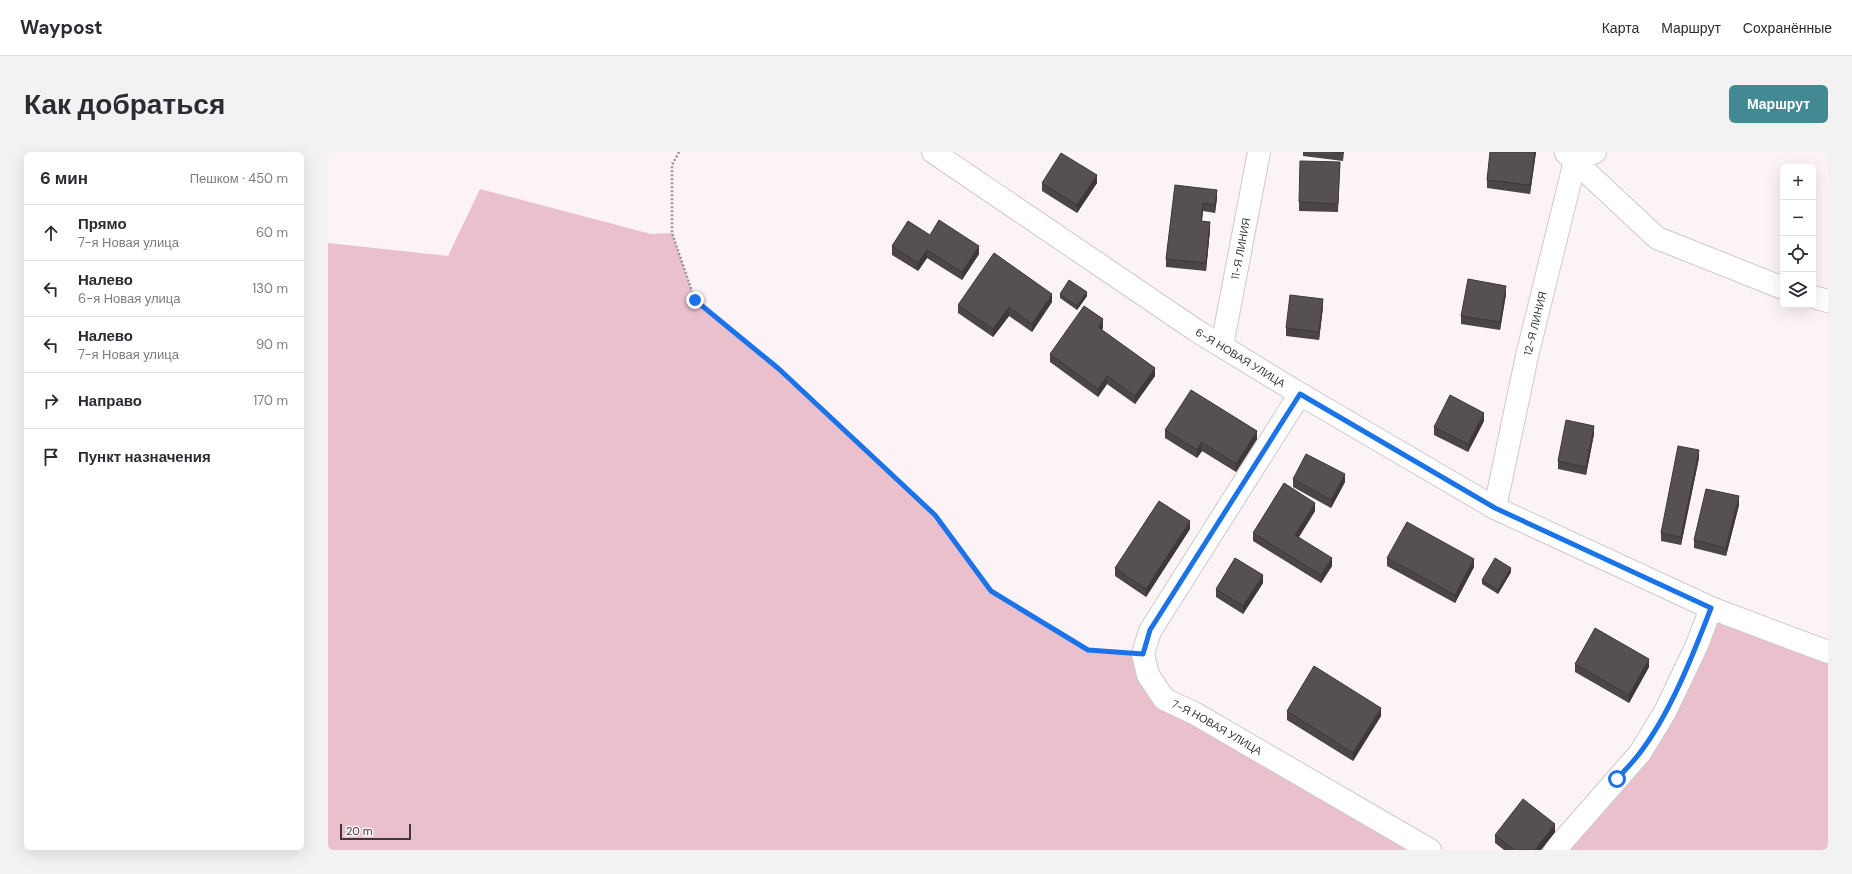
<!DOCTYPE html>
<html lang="ru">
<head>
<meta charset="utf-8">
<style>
  :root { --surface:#fff; --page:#f2f2f3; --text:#2b2b33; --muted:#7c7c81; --line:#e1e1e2; --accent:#438994 }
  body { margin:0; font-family:"DM Sans",sans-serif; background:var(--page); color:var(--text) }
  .controls { position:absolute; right:12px; top:12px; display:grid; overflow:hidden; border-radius:6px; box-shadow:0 4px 16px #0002 }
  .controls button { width:36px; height:36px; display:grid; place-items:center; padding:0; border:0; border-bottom:1px solid var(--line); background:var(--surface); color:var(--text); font:20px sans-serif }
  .scale { position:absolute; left:12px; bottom:10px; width:71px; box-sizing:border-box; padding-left:4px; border:2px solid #3d3a3b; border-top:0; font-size:11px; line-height:14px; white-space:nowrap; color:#3d3a3b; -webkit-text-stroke:3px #fcf3f6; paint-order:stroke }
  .stop { position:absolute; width:12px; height:12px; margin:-9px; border:3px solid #1a73e8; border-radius:50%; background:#fff }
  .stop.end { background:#1a73e8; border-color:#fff; box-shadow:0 1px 4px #0008 }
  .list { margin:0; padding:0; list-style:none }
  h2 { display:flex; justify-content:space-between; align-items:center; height:52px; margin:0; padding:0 16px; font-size:17px }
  h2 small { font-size:13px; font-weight:400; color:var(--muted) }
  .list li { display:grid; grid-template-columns:26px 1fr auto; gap:12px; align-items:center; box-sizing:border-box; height:56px; padding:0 16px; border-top:1px solid var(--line) }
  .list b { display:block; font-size:15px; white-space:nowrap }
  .list p { margin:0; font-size:13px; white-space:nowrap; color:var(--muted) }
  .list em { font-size:13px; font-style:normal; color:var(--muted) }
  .icon { flex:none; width:22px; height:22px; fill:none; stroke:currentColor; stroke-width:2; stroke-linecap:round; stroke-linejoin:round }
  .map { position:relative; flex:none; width:1500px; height:698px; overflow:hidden; border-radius:6px }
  header { display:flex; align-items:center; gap:24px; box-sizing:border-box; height:56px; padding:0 20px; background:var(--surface); border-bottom:1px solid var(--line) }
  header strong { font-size:19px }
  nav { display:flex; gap:22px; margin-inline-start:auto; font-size:14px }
  .intro { display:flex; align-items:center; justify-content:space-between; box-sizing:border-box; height:96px; padding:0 24px }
  h1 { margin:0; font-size:28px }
  .button { padding:10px 18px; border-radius:6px; background:var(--accent); color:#fff; font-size:14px; font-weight:700 }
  main { display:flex; gap:24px; padding:0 24px }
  aside { flex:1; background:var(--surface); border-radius:6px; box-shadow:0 4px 16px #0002 }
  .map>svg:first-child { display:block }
  .green { fill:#ebc0cd }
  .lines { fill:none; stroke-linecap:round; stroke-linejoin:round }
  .minor-casing { stroke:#d0c8ca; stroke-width:24 }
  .path { stroke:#989294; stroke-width:2.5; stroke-dasharray:2 2; stroke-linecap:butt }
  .minor { stroke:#fff; stroke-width:22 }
  .wall { fill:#4b4547 }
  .shaded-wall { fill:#3d3839 }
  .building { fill:#575052; stroke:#3d3839 }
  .route { stroke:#1a73e8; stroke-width:5 }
  .labels { text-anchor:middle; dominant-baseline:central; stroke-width:4; stroke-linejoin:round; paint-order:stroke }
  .street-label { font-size:11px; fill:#3d3a3b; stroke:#fcf3f6 }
</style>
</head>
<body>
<header>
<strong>Waypost</strong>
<nav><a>Карта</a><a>Маршрут</a><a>Сохранённые</a></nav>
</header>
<div class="intro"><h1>Как добраться</h1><a class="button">Маршрут</a></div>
<main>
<aside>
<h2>6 мин<small>Пешком · 450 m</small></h2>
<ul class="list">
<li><svg class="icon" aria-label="ahead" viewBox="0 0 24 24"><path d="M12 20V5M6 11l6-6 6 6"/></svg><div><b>Прямо</b><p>7-я Новая улица</p></div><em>60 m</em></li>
<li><svg class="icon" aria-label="left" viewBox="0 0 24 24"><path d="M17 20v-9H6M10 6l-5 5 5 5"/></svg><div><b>Налево</b><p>6-я Новая улица</p></div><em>130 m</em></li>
<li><svg class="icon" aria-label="left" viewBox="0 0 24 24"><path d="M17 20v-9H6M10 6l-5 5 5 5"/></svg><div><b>Налево</b><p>7-я Новая улица</p></div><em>90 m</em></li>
<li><svg class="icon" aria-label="right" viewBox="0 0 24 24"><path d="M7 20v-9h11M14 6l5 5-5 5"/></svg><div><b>Направо</b></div><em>170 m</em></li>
<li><svg class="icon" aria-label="arrive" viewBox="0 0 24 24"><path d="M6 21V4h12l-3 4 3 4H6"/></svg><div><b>Пункт назначения</b></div></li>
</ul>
</aside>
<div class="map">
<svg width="1500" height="698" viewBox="0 0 1500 698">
  <rect width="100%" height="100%" fill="#fcf3f6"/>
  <!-- green -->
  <path class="green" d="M152 37 323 82 344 81 367 148 451 217 607 363 663 439 760 498 815 502 836 547 1102 698H0V91L120 104Z
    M1383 456 1500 500V698H1227L1312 601Z"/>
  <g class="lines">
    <defs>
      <g id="minor">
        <path id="s1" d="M605 0 869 179 972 242 1167 356 1383 456 1500 500"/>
        <path d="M1238 1 1329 86 1455 136"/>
        <path d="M1485 145 1500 149"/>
        <path id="s2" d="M894 194 931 0"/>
        <path id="s3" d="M972 242 822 479 815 502 820 523 836 547 866 561 1102 698"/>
        <path id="s4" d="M1167 356 1199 204 1247 9 1267 0"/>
        <path d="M1227 698 1312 601 1337 560 1369 493 1383 456"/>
      </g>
    </defs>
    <!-- minor casing -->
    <use href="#minor" class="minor-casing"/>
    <!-- path -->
    <path class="path" d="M351 0 344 13V81L367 148 451 217 607 363 663 439 760 498 793 500"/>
    <!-- minor -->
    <use href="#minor" class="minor"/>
  </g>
  <!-- wall -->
  <path class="wall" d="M975 0H1016L1015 9 975 4Z
    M1162 0H1208L1202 42 1159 36V28Z
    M1012 10 1010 60 971 59V50Z
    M714 31H769L749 61 714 39Z
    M847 33 889 46 887 61 875 59 874 69 882 78 878 119 838 115V107Z
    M602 83 651 102 634 128 599 106 590 119 564 103V94Z
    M732 142 759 144 749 158 732 146Z
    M1178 142 1172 178 1133 172V164Z
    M724 150 704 180 681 164 665 185 630 161V153Z
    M995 155 991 188 958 184V176Z
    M775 176 774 178 827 224 807 252 779 232 770 245 722 210V202Z
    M1156 269 1140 300 1106 283V275Z
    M837 278 929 287 908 320 874 299 869 306 837 286Z
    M1266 282 1258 323 1230 317V309Z
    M1371 306 1353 393 1333 389V381Z
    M965 327 1017 330 1003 356 965 335Z
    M1411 353 1398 404 1366 396V388Z
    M987 359 971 385 1004 414 993 431 925 389V381Z
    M862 377 818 445 787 424V416Z
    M1059 406 1146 415 1127 451 1059 414Z
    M1183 420 1170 442 1154 432V428Z
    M935 431 915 462 888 445V437Z
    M1247 512 1321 515 1301 551 1247 520Z
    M959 559 1053 564 1025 609 959 568Z
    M1227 680 1213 698H1176L1167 691V683Z"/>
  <!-- shaded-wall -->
  <path class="shaded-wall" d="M1207 0H1208L1202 42V33Z
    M769 23V31L749 61V53Z
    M889 38V46L887 61V53Z
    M875 51V59L873 77V69Z
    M882 70V78L878 119V111Z
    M651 94V102L634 128V120Z
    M599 98V106L590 119V111Z
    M1178 134V142L1172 178V170Z
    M759 140V144L749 158V154Z
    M724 142V150L704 180V172Z
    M995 147V155L991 188V180Z
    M681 155V164L665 185V177Z
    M775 167V176L770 183V175Z
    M827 216V224L807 252V244Z
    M779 224V232L770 245V237Z
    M1156 261V269L1140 300V292Z
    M1266 274V282L1258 323V315Z
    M929 279V287L908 320V312Z
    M874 290V299L869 306V298Z
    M1371 298V306L1353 393V385Z
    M1017 322V330L1003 356V348Z
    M1411 344V353L1398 404V396Z
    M987 351V359L967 391V383Z
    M862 369V377L818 445V437Z
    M1004 406V414L993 431V423Z
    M1146 407V415L1127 451V443Z
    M1183 416V420L1170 442V438Z
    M935 423V431L915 462V454Z
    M1321 507V515L1301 551V543Z
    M1053 556V564L1025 609V601Z
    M1227 672V680L1213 698H1207Z"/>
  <!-- building -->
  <path class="building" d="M1005 0H1016L1015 1Z
    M1162 0H1207L1202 33 1159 28Z
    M733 1 769 23 749 53 714 31Z
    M972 9 1012 10 1010 52 971 50Z
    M847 33 889 38 887 53 875 51 873 69 882 70 878 111 838 107Z
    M611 68 651 94 634 120 599 98 590 111 564 94 580 69 602 83Z
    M666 101 724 142 704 172 681 155 665 177 630 153Z
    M1140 127 1178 134 1172 170 1133 164Z
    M741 128 759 140 749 154 732 142Z
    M962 143 995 147 991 180 958 176Z
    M756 154 775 167 770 175 827 216 807 244 779 224 770 237 722 202Z
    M863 238 929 279 908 312 874 290 869 298 837 278Z
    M1122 243 1156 261 1140 292 1106 275Z
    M1238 268 1266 274 1258 315 1230 309Z
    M1350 294 1371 298 1353 385 1333 381Z
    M978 302 1017 322 1003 348 965 327Z
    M956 331 987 351 967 383 1004 406 993 423 925 381Z
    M1378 337 1411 344 1398 396 1366 388Z
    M831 349 862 369 818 437 787 416Z
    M1079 370 1146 407 1127 443 1059 406Z
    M907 406 935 423 915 454 888 437Z
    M1167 406 1183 416 1170 438 1154 428Z
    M1267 476 1321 507 1301 543 1247 512Z
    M986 514 1053 556 1025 601 959 559Z
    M1195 647 1227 672 1207 698H1187L1167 683Z"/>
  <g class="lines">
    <!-- route -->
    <path class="route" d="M367 148 451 217 607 363 663 439 760 498 815 502 822 478 972 242 1167 356 1383 456C1365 503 1342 562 1311 602 1305 610 1297 618 1289 627"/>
  </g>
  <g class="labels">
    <!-- street labels -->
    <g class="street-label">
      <text stroke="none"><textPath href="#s2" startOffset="99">11-Я ЛИНИЯ</textPath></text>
      <text stroke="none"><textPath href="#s4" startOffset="189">12-Я ЛИНИЯ</textPath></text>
      <text stroke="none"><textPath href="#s1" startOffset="370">6-Я НОВАЯ УЛИЦА</textPath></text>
      <text stroke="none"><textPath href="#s3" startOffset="415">7-Я НОВАЯ УЛИЦА</textPath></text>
    </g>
  </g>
</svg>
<div class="controls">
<button>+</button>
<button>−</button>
<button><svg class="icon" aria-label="locate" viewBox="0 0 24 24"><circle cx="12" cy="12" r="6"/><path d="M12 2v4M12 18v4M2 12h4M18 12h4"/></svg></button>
<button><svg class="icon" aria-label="layers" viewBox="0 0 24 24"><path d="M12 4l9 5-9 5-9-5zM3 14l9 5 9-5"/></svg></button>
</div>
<div class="scale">20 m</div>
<div class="stop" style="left:1289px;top:627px"></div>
<div class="stop end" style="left:367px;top:148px"></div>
</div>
</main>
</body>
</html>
